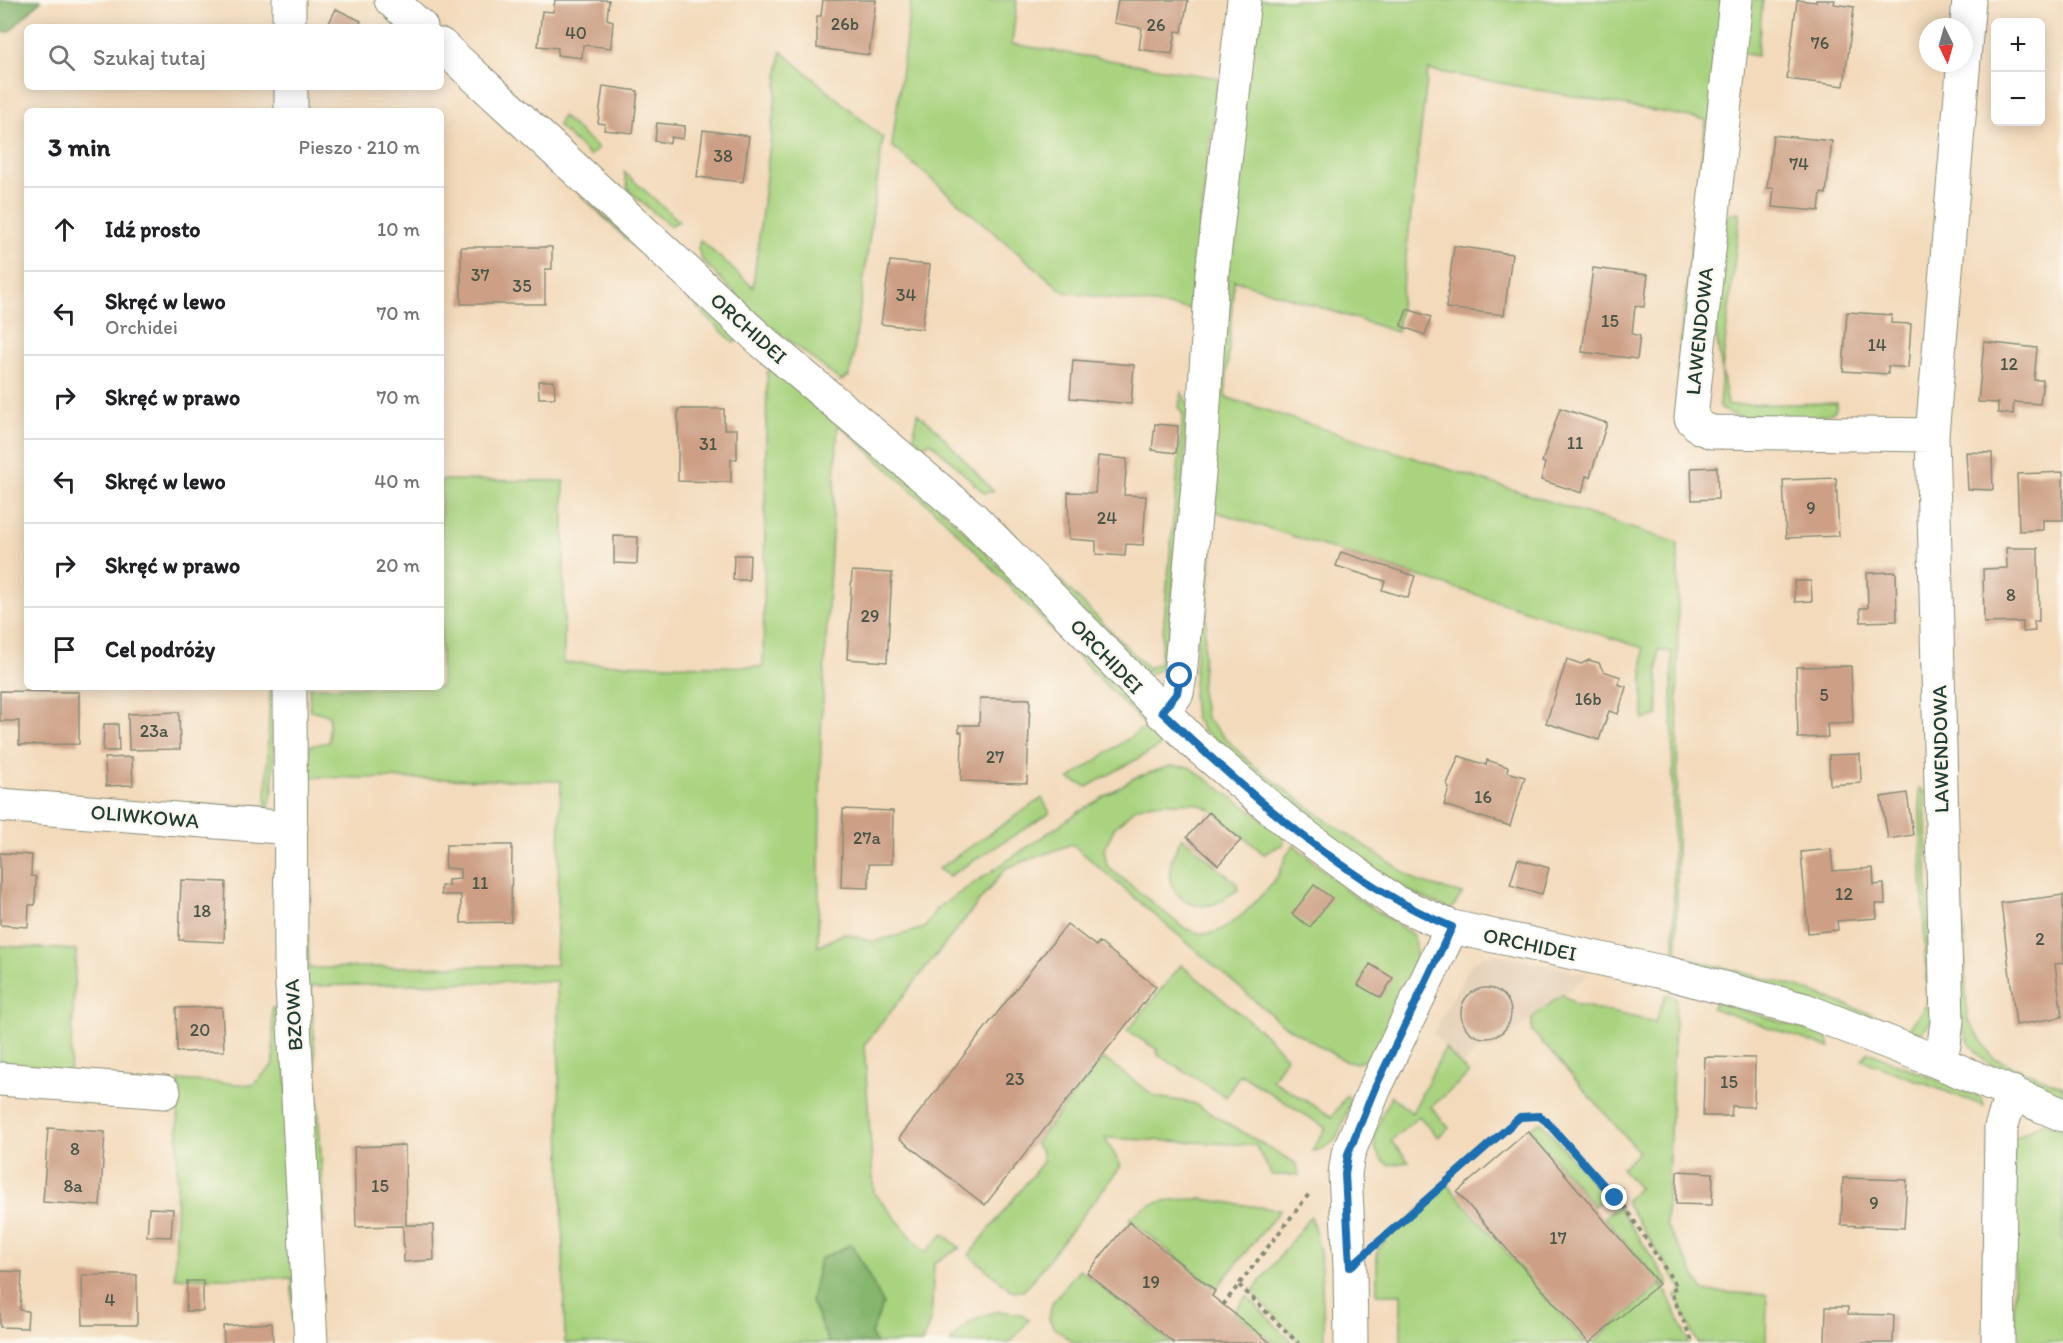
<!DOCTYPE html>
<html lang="pl">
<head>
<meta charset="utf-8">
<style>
  :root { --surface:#fff; --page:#f2f2f2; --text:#202124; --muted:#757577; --line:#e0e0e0 }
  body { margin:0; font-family:Itim,sans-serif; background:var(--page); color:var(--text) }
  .controls { position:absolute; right:18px; top:18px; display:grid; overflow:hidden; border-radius:9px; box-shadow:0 3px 15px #0003 }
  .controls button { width:54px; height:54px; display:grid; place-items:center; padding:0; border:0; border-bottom:2px solid var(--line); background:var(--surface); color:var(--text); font:30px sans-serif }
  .compass { position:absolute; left:1919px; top:18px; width:54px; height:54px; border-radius:50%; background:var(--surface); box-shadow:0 3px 15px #0003; rotate:175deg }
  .stop { position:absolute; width:18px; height:18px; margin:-14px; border:4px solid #1f6fb2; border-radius:50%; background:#fff }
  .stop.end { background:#1f6fb2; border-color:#fff; box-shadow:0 2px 6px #0008 }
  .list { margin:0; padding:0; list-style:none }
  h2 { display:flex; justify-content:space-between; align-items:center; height:78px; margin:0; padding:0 24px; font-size:26px }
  h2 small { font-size:20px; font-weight:400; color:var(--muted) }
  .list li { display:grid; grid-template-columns:39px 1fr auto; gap:18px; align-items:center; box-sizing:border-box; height:84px; padding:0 24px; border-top:2px solid var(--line) }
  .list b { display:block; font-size:22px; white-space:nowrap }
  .list p { margin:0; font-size:20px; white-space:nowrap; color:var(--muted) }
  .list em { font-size:20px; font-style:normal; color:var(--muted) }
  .icon { flex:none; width:33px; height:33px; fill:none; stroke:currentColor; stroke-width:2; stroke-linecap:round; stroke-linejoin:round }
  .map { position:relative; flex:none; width:2063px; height:1343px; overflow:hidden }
  .search { position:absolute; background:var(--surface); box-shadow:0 3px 15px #0003; left:24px; top:24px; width:420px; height:66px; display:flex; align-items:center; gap:15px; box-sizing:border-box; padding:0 21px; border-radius:9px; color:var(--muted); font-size:22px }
  .panel { position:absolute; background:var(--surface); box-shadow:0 3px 15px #0003; left:24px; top:108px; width:420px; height:582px; border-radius:9px }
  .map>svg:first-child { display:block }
  .built { fill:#e3cdb4 }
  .green { fill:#a9d37f; stroke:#64885a; stroke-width:1.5 }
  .forest { fill:#86b56e; stroke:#527951; stroke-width:1.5 }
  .building { fill:#cda086 }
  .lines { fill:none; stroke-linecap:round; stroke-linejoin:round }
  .minor-casing { stroke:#898c78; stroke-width:35 }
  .path { stroke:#898c78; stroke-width:4; stroke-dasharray:4.5 4.5; stroke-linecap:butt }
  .minor { stroke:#fff; stroke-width:33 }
  .route { stroke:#1f6fb2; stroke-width:8 }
  .labels { text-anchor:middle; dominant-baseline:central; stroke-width:4.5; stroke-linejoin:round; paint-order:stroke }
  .number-label { font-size:18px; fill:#4a5648 }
  .street-label { font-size:21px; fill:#1f3d34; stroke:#fbf7ec }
</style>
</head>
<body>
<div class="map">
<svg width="2063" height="1343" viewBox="0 0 2063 1343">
  <rect width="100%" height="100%" fill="#fbf7ec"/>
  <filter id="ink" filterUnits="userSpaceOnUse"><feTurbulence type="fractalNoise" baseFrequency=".0167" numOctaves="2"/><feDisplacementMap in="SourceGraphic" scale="12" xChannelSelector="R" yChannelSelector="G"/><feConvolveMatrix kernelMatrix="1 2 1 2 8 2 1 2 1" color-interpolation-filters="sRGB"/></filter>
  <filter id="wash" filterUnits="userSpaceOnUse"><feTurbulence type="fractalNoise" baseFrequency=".008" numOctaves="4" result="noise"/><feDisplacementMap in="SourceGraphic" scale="24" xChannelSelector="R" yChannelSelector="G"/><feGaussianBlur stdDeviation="1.35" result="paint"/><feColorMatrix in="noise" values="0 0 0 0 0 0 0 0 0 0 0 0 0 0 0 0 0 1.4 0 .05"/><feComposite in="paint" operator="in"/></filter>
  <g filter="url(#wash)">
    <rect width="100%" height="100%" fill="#f3dabb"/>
    <!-- built -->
    <path class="built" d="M1498 954 1588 975 1492 1050H1477L1462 1065 1433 1033 1471 964 1483 956Z"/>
    <!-- green -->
    <path class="green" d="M911 0H1017L1012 44 1218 78 1190 309 1064 292 892 146Z
      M1254 0H1726L1684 357 1677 372 1706 120 1428 70 1397 332 1234 280 1225 397 1678 543 1677 955 1801 988 1887 1020 1884 1026 1677 964 1674 957 1672 652 1658 650V715L1643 720V648L1214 511 1201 692 1206 718 1249 762 1323 818 1419 882 1462 894 1451 910 1409 891 1322 831 1202 729 1195 717 1193 697 1216 397Z
      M1748 0H1763L1757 56 1741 53Z
      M781 51 883 138 853 359 849 376 841 381 754 313 702 260 698 249 700 240 753 287Z
      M562 116 598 148 590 156 558 126Z
      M624 172 679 221 670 226 629 191Z
      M567 182 738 338 734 343Z
      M1740 212 1722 371 1728 405 1837 403 1836 409 1832 413C1809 420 1734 425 1719 406L1722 371 1713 316 1725 222 1730 214Z
      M771 368 925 492 1166 736 1159 747 1087 787 1069 779 1146 726 946 521 838 424 821 733 818 947 844 933 873 942 925 928 936 909 1079 812 1134 778 1170 766 1189 767 1285 835 1283 844 1264 854 1210 809 1195 803H1152L1136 808 1115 827 1104 849 1107 866 1184 928C1192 931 1201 935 1211 933 1233 929 1263 895 1277 877 1284 867 1284 853 1294 845L1348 892 1413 935C1429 973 1386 1027 1368 1060L1356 1063 1346 1062 1282 1024 1072 844 1006 868 864 1045 874 1193 925 1253 943 1234 960 1248 934 1263 931 1319 922 1343H876L871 1334 883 1303 852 1244 820 1259 811 1301 829 1343H565L557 981 311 986 325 1224 314 1208 306 1082V896L309 968 556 965 561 781 309 777V746L329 742V715L310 710 309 687H441V480L564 481V663L763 667 767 373Z
      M1181 392 1189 406 1166 667 1150 674 1141 670 1000 528 1003 524 1148 668 1160 663 1183 415 1179 408Z
      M917 413 934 427 993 491 984 493 931 442 924 446 914 437Z
      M270 687H279L274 739 273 789 269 807 263 811 187 805 266 806Z
      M1919 789 1925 792 1931 1022 1920 1033 1909 1029 1927 1004Z
      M1042 798 1050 813 949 876 938 869Z
      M1182 837 1237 884 1238 890C1230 894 1222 901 1214 904 1205 907 1194 906 1187 902 1160 885 1169 860 1182 837Z
      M1961 858 1967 1019 1993 1058 2063 1087V1101C2021 1082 1975 1070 1960 1022L1954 865Z
      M0 946 76 950 70 1074 0 1068Z
      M1181 965 1265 1034 1286 1057 1272 1080 1332 1117 1347 1095 1350 1102C1342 1124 1339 1149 1312 1151L1326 1128 1240 1074 1226 1097 1158 1055 1157 1049 1127 1031Z
      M1563 994 1575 1004 1655 1022 1666 994 1676 997 1666 1225 1704 1291 1767 1295 1766 1343H1697L1676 1296 1683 1291 1625 1201 1639 1188 1621 1168 1639 1152 1532 1031V1018Z
      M1716 1002 1827 1036 1830 1048 1711 1008Z
      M272 1008 283 1009 300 1343H293L292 1278H175L179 1080 253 1085 274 1064Z
      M1445 1048 1469 1074 1431 1107 1449 1128 1438 1137 1419 1116 1391 1141 1409 1162 1389 1165C1361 1148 1381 1118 1391 1096L1412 1113Z
      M1868 1052 1982 1098 1984 1106 1862 1060Z
      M1103 1058 1156 1097 1193 1103 1290 1160 1296 1164 1299 1175H1272L1255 1145 1105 1138 1121 1166 1028 1286 1023 1291H1012L969 1255 1043 1162 1042 1152 1035 1144Z
      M2043 1122 2063 1130V1343H2014V1139Z
      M1538 1123H1542L1605 1197 1594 1206 1529 1129Z
      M1447 1184 1586 1343H1401V1294H1377V1252L1381 1245Z
      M1202 1199 1280 1210 1216 1289 1129 1219C1154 1197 1171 1200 1202 1199Z
      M1618 1206 1669 1283 1664 1287 1604 1217Z
      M1311 1216 1320 1251 1325 1343H1301L1252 1292Z
      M1079 1269 1171 1343H1075L1054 1328 1049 1319 1052 1303Z
      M1660 1285 1667 1293 1689 1343H1592Z
      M1247 1296 1293 1343H1274L1234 1312Z
      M999 1311 1021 1314 1029 1320 1010 1343H950C962 1325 979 1315 999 1311Z"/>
    <!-- forest -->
    <path class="forest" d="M0 0H41L9 32H0Z
      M852 1244 883 1303 871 1334 876 1343H829L811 1301 820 1259Z"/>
    <g id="blocks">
      <!-- building -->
      <path class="building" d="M555 0H609L607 19 613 21 611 48 583 45 582 58 557 55 558 48 538 46 542 11 553 12Z
        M823 0H876L869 55 817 48V16H821Z
        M1118 0H1188L1182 32 1176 31 1172 54 1139 49 1142 28 1114 23Z
        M1797 0 1816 2V0H1835L1834 4 1854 7 1844 86 1787 79Z
        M336 9 361 21 358 27H327Z
        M603 86 638 91 633 133 604 130 605 124 598 123Z
        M657 123 685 126 683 139 671 137 670 143 655 141Z
        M703 130 749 136 743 182 697 177Z
        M1773 135 1832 141 1826 194 1821 193 1819 211 1772 207 1774 188H1767Z
        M1454 246 1512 254 1504 315 1446 308Z
        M461 247H552V269H545V304H461Z
        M890 261 930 265 922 329 881 324Z
        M1593 268 1648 275 1644 307 1635 306 1632 334 1640 336 1637 359 1582 352Z
        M1407 309 1431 317 1425 335 1401 326Z
        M1847 312 1892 315 1891 323 1911 324 1908 368 1888 366V374L1843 371Z
        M1984 342 2037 348 2034 380H2043L2040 404 2014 402 2013 414 1998 413V403L1978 402Z
        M1073 360 1134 365 1131 404 1070 398Z
        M538 381H554L555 398H539Z
        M1560 408 1607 423 1590 477 1586 476 1582 493 1541 480 1545 463 1542 462Z
        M678 409H724V429H737V459H731V482L678 481Z
        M1155 424 1178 426 1176 453 1152 450Z
        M1966 452 1992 453 1993 490 1968 489Z
        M1098 456 1127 459 1124 495 1146 496 1143 545 1126 544 1125 556 1096 554V541L1069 539 1068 492 1095 493Z
        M1717 467 1718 499 1692 500 1691 468Z
        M2063 472V520H2043V530L2019 531 2017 474Z
        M1836 478 1839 536 1786 538 1783 480Z
        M614 536 638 537 637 564 614 563Z
        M2006 548H2038L2039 621H2034L2035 631 2023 632V622L1984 623 1983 569 2007 568Z
        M1341 552 1415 576 1408 598 1382 590 1385 581 1336 566Z
        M734 555H750L749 580H733Z
        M852 571 892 573 887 662 847 659Z
        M1896 572 1897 621 1861 622 1860 608H1868L1867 573Z
        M1794 581H1811L1812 601 1795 602Z
        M1567 659 1581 664 1589 660 1599 663 1603 671 1621 677 1618 684 1626 687 1618 714 1609 711 1599 740 1546 723Z
        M1851 666 1853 723 1827 724 1828 737 1798 738 1796 667Z
        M0 691 79 692V744L19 745V721H0Z
        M980 698 1030 699 1027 783 961 781 962 732H959V725H979Z
        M179 712 180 749 129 750 128 714Z
        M104 724H118L119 751H103Z
        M1860 754 1861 783 1830 785 1829 755Z
        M1459 756 1486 765 1487 760 1508 767 1507 772 1525 777 1510 826 1444 805 1449 788 1447 784Z
        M132 757 133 785 106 786 105 758Z
        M1907 793 1913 835 1888 839 1881 797Z
        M843 809 893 811 892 864H869V888L841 887Z
        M1209 812 1241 840 1218 865 1187 837Z
        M446 845H512L511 922 461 923V895H441V886H448V880L460 879V869L445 868Z
        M1831 849 1833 871 1873 868 1874 885 1884 884 1885 904H1876L1877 918 1837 921 1838 930 1808 933 1801 852Z
        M0 853 32 855 31 876 36 877 35 905H29L28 927 0 925Z
        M1518 859 1549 868 1542 894 1510 885Z
        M181 880 226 882 224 942 179 940Z
        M1314 885 1332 898 1310 927 1292 914Z
        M2063 895V963L2055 964 2062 1017 2016 1025 2001 903Z
        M1067 924 1096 946 1099 942 1156 987 985 1205 899 1138Z
        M1370 964 1393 978 1381 998 1358 985Z
        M1461 1013a25 25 0 1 1 50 0a25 25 0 1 1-50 0Z
        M222 1007 224 1051 177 1052 176 1008Z
        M1705 1057 1755 1058 1754 1107 1732 1106 1731 1116H1703Z
        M48 1128 105 1132 100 1206 43 1202Z
        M1528 1131 1659 1284 1589 1343 1457 1192Z
        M405 1145 406 1225H433L434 1260 404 1262 403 1226 356 1227 354 1147Z
        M1677 1171 1713 1173 1712 1205 1676 1204Z
        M1843 1178 1907 1180 1904 1228 1841 1225Z
        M149 1208 173 1209 171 1237 147 1236Z
        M1129 1222 1215 1291 1212 1296 1271 1343H1174L1087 1273Z
        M0 1271 22 1272 20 1310 28 1311 27 1328 0 1327Z
        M82 1275H137V1325H83Z
        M187 1281H203V1311H186Z
        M1826 1307H1848V1314L1894 1315 1893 1343H1825Z
        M272 1323 273 1343H224L223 1326Z"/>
    </g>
  </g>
  <g filter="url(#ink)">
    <use href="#blocks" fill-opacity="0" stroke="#898c78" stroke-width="1.5"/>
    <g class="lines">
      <defs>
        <path id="minor" d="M391 0 421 27
          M1736 0 1691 418 1701 428 1712 432 1932 435
          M289 27V0
          M441 45 763 342 973 518 1194 743 1292 826 1395 902 1452 927 1667 973 1805 1010 1936 1061 2063 1115
          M291 87V111
          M290 687 291 967 311 1343
          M1162 713 1177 693 1180 676 1201 452 1212 273 1244 0
          M0 805 291 828
          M1936 1061 1944 1045 1947 1021 1932 435 1969 0
          M0 1079 164 1092
          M1351 1343 1350 1267 1345 1174 1348 1154 1374 1090 1452 927
          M1998 1343 2001 1128 2012 1092"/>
      </defs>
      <!-- minor casing -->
      <use href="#minor" class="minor-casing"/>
      <!-- path -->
      <path class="path" d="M1615 1198 1622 1187
        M1384 1237 1520 1117 1539 1116 1546 1121 1615 1198 1623 1204 1677 1287 1671 1292 1693 1343
        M1239 1285 1298 1343
        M1223 1305 1309 1194"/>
      <!-- minor -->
      <use href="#minor" class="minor"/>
    </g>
  </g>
  <g class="lines" filter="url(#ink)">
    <!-- route -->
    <path class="route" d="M1180 676 1177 693 1162 712C1242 788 1350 886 1452 927L1374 1090 1348 1154 1345 1174 1350 1267 1520 1117 1539 1116 1546 1121 1615 1198"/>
  </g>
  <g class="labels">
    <!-- number labels -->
    <g class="number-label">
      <text x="845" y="24">26b</text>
      <text x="1156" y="25">26</text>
      <text x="576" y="33">40</text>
      <text x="1820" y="43">76</text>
      <text x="723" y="156">38</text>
      <text x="1799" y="164">74</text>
      <text x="480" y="275">37</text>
      <text x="522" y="286">35</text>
      <text x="906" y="295">34</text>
      <text x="1610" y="321">15</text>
      <text x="1877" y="345">14</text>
      <text x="2009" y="364">12</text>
      <text x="1575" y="443">11</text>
      <text x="708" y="444">31</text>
      <text x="1811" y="508">9</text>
      <text x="1107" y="518">24</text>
      <text x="2011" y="595">8</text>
      <text x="870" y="616">29</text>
      <text x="1824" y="695">5</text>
      <text x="1588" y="699">16b</text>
      <text x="154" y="731">23a</text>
      <text x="995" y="757">27</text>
      <text x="1483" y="797">16</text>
      <text x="867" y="838">27a</text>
      <text x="480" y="883">11</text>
      <text x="1844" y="894">12</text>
      <text x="202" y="911">18</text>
      <text x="2040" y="939">2</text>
      <text x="200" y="1030">20</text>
      <text x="1015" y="1079">23</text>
      <text x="1729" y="1082">15</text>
      <text x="75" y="1149">8</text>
      <text x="73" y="1186">8a</text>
      <text x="380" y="1186">15</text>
      <text x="1874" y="1203">9</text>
      <text x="1558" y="1238">17</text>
      <text x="1151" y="1282">19</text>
      <text x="110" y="1300">4</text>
    </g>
    <!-- street labels -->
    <g class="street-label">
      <text transform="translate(749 328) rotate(42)">ORCHIDEI</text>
      <text transform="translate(1699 331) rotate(-84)">LAWENDOWA</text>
      <text transform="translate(1107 656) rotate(46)">ORCHIDEI</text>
      <text transform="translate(1940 749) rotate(-91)">LAWENDOWA</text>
      <text transform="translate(145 816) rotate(5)">OLIWKOWA</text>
      <text transform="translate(1530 944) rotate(12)">ORCHIDEI</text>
      <text transform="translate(293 1015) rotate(-93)">BZOWA</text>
    </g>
  </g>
</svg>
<div class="controls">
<button>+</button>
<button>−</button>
</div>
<svg class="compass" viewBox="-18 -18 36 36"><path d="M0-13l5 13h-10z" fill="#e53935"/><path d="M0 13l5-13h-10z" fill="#757577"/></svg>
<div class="stop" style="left:1180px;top:676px"></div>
<div class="stop end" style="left:1615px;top:1198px"></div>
<div class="search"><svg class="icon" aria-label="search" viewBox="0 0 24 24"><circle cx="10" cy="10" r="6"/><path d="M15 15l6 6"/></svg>Szukaj tutaj</div>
<section class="panel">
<h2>3 min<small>Pieszo · 210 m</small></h2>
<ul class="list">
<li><svg class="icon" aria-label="ahead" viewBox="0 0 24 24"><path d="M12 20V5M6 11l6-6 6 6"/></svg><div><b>Idź prosto</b></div><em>10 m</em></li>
<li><svg class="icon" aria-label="left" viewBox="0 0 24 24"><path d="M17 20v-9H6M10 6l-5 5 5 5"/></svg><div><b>Skręć w lewo</b><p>Orchidei</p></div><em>70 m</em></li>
<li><svg class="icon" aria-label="right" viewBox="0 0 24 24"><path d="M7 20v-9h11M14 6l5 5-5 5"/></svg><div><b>Skręć w prawo</b></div><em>70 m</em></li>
<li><svg class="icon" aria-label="left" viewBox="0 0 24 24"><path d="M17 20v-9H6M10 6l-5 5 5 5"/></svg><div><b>Skręć w lewo</b></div><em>40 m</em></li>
<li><svg class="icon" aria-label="right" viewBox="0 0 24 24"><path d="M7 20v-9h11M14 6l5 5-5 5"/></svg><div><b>Skręć w prawo</b></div><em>20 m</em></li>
<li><svg class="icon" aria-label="arrive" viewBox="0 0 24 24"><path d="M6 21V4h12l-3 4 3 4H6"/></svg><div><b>Cel podróży</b></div></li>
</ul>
</section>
</div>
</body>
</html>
